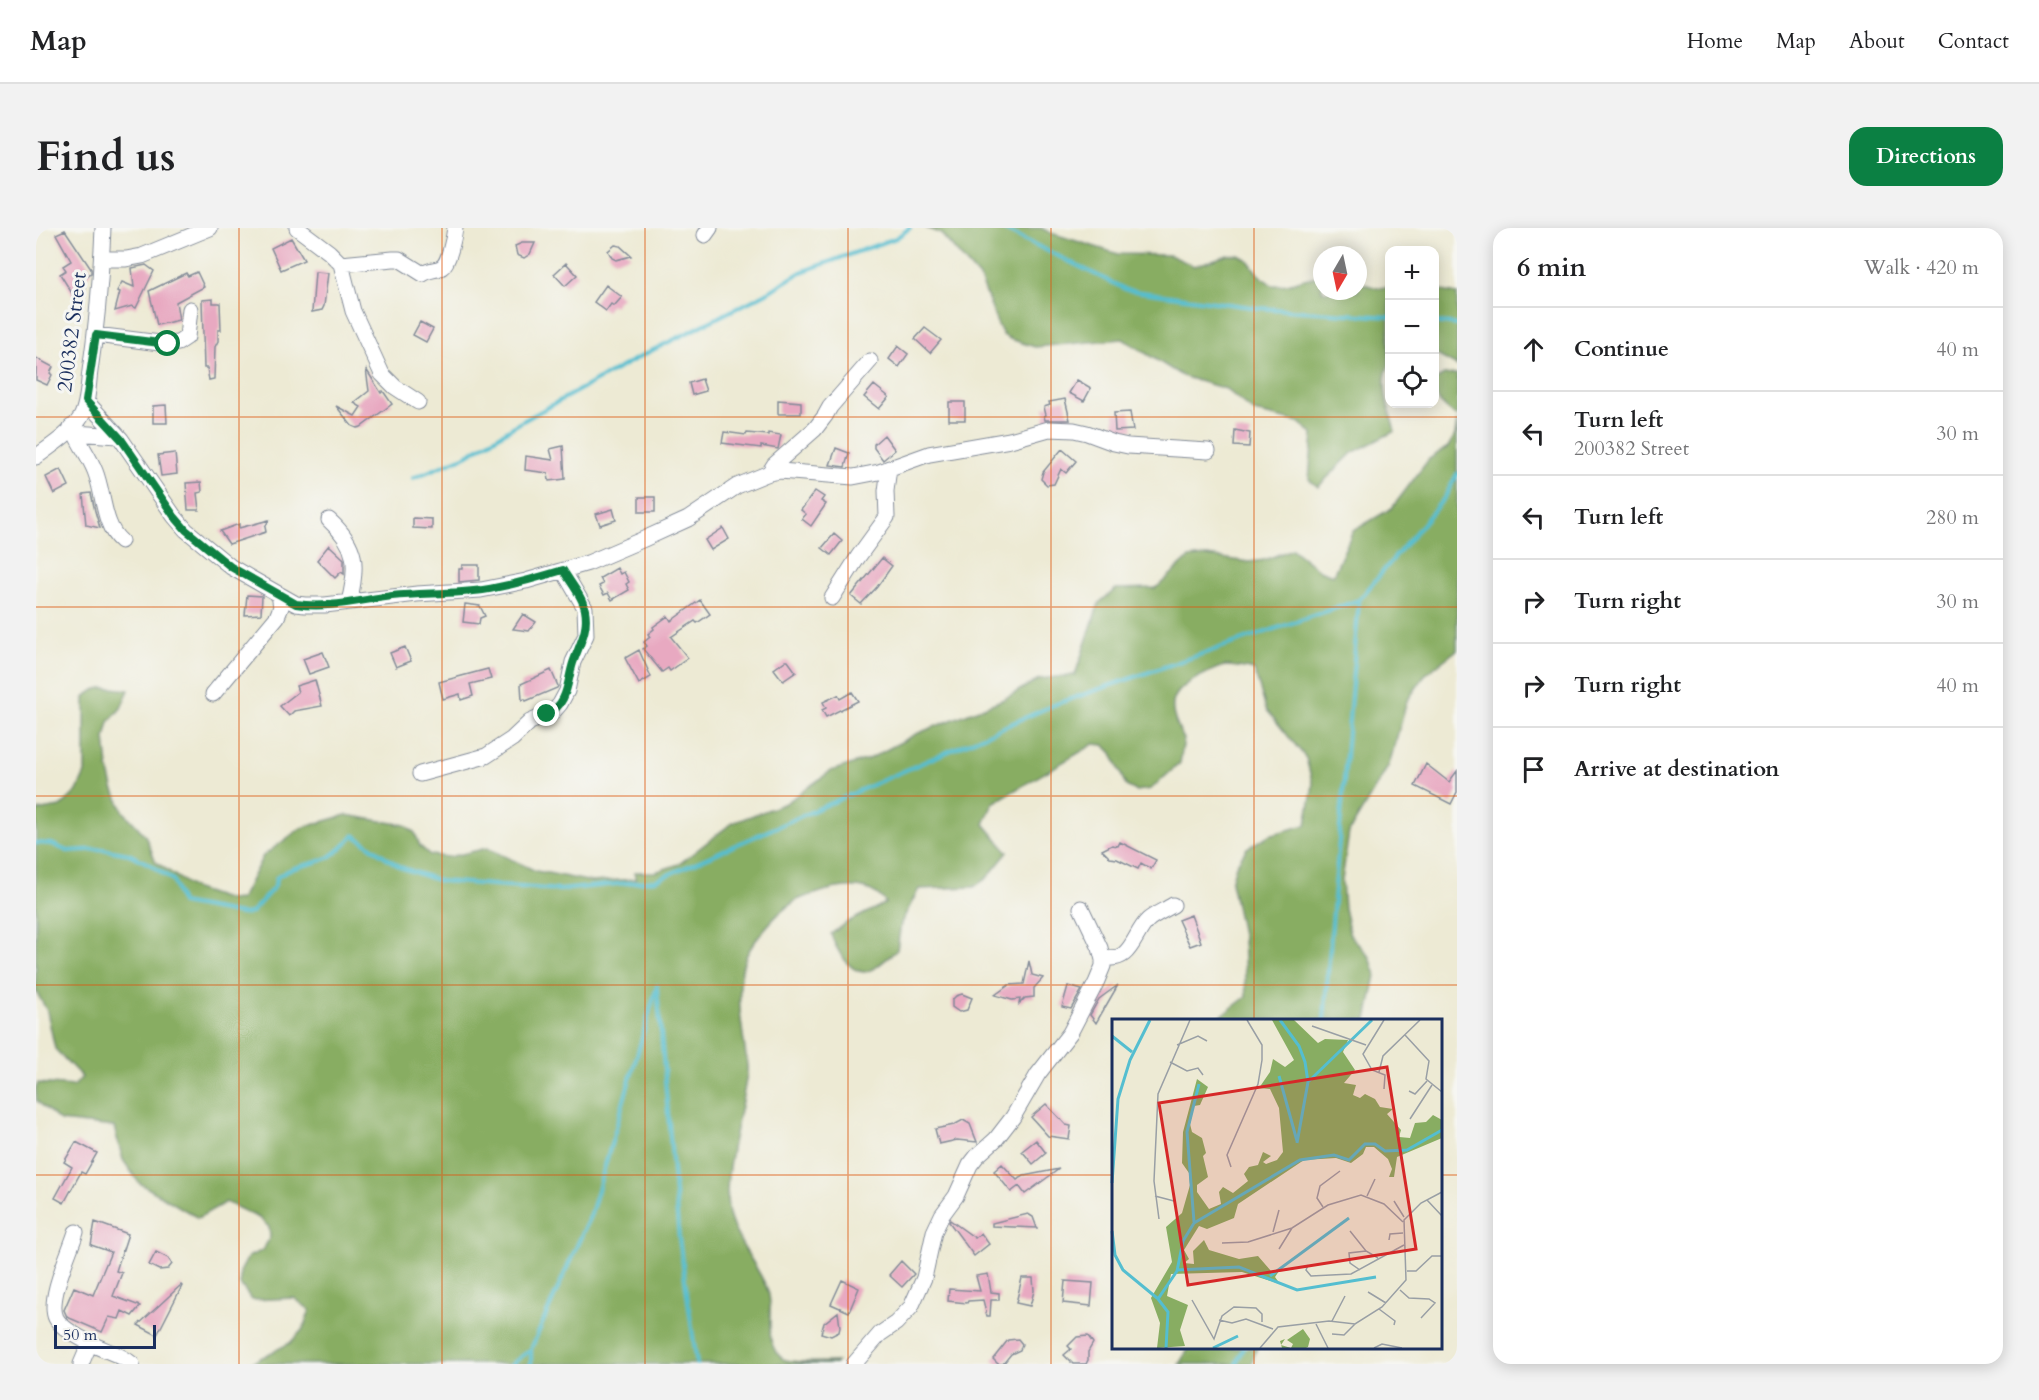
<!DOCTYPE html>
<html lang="en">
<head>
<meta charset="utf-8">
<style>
  :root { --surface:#fff; --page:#f2f2f2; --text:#202124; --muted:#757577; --line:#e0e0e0; --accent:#0b8043 }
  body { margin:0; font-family:Cardo,serif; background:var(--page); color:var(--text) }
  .controls { position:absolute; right:18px; top:18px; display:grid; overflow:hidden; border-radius:12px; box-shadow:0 3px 15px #0003 }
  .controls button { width:54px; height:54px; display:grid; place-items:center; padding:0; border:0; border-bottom:2px solid var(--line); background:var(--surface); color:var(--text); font:30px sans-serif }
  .compass { position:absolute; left:1277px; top:18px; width:54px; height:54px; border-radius:50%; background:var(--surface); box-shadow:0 3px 15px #0003; rotate:189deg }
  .scale { position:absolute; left:18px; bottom:15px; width:102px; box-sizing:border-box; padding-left:6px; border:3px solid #1b2f5e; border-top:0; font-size:16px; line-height:21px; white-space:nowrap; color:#1b2f5e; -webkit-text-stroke:4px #f6f6f2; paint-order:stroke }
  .stop { position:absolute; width:18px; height:18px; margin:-14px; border:4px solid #0b8043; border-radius:50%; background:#fff }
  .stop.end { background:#0b8043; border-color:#fff; box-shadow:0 2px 6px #0008 }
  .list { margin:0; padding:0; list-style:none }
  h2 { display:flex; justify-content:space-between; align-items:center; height:78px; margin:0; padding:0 24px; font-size:26px }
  h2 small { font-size:20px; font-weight:400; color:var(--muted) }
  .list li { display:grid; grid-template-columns:39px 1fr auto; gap:18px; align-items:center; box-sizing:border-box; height:84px; padding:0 24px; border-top:2px solid var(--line) }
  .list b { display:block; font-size:22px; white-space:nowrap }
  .list p { margin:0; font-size:20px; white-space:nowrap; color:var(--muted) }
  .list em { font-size:20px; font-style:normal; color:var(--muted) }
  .icon { flex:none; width:33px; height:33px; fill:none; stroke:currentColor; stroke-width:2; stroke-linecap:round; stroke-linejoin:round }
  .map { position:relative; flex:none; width:1421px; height:1136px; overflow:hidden; border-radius:18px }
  header { display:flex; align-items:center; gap:36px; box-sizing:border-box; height:84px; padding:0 30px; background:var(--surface); border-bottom:2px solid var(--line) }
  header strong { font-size:28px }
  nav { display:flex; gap:33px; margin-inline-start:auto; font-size:21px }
  .intro { display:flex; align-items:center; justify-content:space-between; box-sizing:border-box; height:144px; padding:0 36px }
  h1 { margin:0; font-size:42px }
  .button { padding:15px 27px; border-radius:18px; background:var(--accent); color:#fff; font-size:21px; font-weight:700 }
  main { display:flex; gap:36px; padding:0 36px }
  aside { flex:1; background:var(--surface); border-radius:18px; box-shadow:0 3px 15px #0003 }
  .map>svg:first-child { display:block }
  .forest { fill:#88ad62; stroke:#526e60; stroke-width:1.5 }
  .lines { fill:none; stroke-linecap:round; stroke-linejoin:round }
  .stream { stroke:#54bed0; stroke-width:4 }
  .building { fill:#e8a9c1 }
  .minor-casing { stroke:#848c99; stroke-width:17 }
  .minor { stroke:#fff; stroke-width:15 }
  .route { stroke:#0b8043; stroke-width:8 }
  .grid { fill:none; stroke:#de5710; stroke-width:1.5; stroke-opacity:0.55 }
  .labels { text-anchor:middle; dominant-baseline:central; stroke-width:6; stroke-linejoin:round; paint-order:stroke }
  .street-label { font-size:21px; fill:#1b2f5e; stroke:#f6f6f2 }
  .inset-river { fill:none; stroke:#54bed0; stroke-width:3 }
  .inset-road { fill:none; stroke:#999fa5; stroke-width:1.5 }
  .view { fill:#d62828; fill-opacity:0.15; stroke:#d62828; stroke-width:3 }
  .inset-edge { fill:none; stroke:#1b2f5e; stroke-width:3 }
</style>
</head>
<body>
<header>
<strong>Map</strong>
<nav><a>Home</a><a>Map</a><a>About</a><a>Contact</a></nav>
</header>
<div class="intro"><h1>Find us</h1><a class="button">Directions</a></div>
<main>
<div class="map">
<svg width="1421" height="1136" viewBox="0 0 1421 1136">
  <rect width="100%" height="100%" fill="#f6f6f2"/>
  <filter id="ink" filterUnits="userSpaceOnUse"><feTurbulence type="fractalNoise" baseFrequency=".0167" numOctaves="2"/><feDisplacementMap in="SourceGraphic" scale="12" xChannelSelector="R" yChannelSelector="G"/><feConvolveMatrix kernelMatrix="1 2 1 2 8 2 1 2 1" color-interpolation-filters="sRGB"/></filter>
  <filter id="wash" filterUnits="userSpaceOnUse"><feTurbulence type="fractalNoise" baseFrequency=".008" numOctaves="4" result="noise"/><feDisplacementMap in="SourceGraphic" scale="24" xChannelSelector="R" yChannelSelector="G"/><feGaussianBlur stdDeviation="1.35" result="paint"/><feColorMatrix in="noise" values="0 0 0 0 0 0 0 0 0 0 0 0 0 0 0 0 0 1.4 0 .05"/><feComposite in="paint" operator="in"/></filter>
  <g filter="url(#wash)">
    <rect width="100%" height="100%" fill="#edead4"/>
    <!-- forest -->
    <path class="forest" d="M890 0H1005L1015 5 1082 26 1134 27 1158 38 1192 27H1203L1212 32 1222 46 1236 57C1254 59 1268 48 1286 48V63H1322V54L1341 60 1353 59V137C1343 155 1354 184 1359 203L1316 225 1282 259 1273 251 1277 206 1262 194 1218 184 1190 161 1146 148 1087 111 999 119 974 111 967 107 961 95 945 52 905 6Z
      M1398 61 1421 66V138L1399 126Z
      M1421 146V189C1405 176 1398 173 1399 152L1408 147Z
      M1421 192V422L1390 446 1371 473 1353 537 1313 604 1306 653 1308 680 1314 707 1334 729 1340 747 1331 792H1186L1185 788 1210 769 1207 711 1195 654 1200 637 1211 620 1233 607 1270 597 1277 557 1270 530 1230 481 1218 442C1209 440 1199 438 1190 438 1184 438 1175 443 1169 446 1134 462 1128 477 1148 511L1144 535 1115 561 1100 563 1090 558 1076 525 1068 517 1058 516 957 575 948 596 972 624 951 650 938 659 883 661 865 695 861 722C852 729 840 742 829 744 813 745 799 719 795 706L810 695 850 675C833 652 804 657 779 666 772 668 764 670 758 674 741 684 712 717 707 737 701 763 704 788 708 814 709 824 712 835 711 845 706 886 683 951 694 990 701 1015 722 1037 732 1063 739 1084 725 1115 747 1131 760 1136 785 1134 801 1134L800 1136H213L254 1115 267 1101 274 1082 258 1070 216 1072 204 1056V1044L212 1029 227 1022 234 1009 233 999 223 990 190 974 162 990 103 955 87 932 78 899 24 893 1 873 0 860 2 855 38 858 46 849 19 821 11 783 0 763V583L24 579 41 563 49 545V469C61 456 76 460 93 462L85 480 73 494 69 510 72 539 77 560 83 574 88 584 109 607 120 634 157 660 193 672 205 671 227 628 265 600 310 587 369 597 379 605 384 618 394 627 413 629 451 620 500 643 512 645 556 654 599 651V644H619L643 636 696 595 750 575 795 543 835 530 880 506 968 471 1003 451 1039 447 1063 375 1080 361 1120 360 1153 330 1171 328 1213 334 1229 332 1256 321 1283 342 1297 347 1317 303 1356 280 1393 231 1412 219 1419 207Z
      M1153 1120H1221L1215 1136H1143Z"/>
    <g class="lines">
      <!-- stream -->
      <path class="stream" d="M965 0 1091 62 1222 80 1354 89
        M1398 94 1421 97
        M377 250 430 228 485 194 607 127 729 66 765 44 860 10 874 0
        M0 615 16 616 31 623 66 621 93 626 115 637 137 652 145 675 205 686 215 685 239 658 240 650C259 636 269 639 289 631 300 627 310 616 318 607L364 639 404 653 524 662 620 652 1020 476 1323 372 1409 269 1421 246
        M621 761 643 1010 661 1136
        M1288 792 1323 372
        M476 1136 495 1121
        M495 1136V1121L555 986 621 758
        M1200 1136 1208 1120"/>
    </g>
    <g id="blocks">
      <!-- building -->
      <path class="building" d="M29 2 55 41V45L45 52 50 59 37 67 24 46 30 42 27 38 35 33 20 6Z
        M255 10 268 32 245 42 235 20Z
        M486 15H499L494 26 488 30 481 27 479 18Z
        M579 17 584 18 595 28 580 32 576 30 572 23Z
        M530 35 541 47 529 58 518 46Z
        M110 37 118 43 100 80 96 78 79 83 84 64 81 63 86 54 98 59 96 40Z
        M161 44 168 59 140 74 143 92 121 97 113 63 150 45 152 48Z
        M279 44 292 45 288 78 286 82 276 84Z
        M570 57 586 69 578 78 575 76 570 83 558 74Z
        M177 71V75H184L185 102H182V113L179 119 178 151 173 152 171 140H168L166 72Z
        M384 94 397 101 390 114 377 107Z
        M889 100 905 112 894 125 879 111Z
        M862 118 872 126 863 139 853 131Z
        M0 130 17 139 14 145 16 147 11 157 0 152Z
        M330 141 345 165 347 163 356 176 325 199 321 200 316 198 300 178 319 188 325 179 318 175 333 163Z
        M666 151 670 163 656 167 653 155Z
        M1041 152 1055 160 1048 173 1033 165Z
        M838 157 853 169 843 181 828 169Z
        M1029 171 1034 192H1009L1008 188 1010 187 1008 179 1014 177 1013 174Z
        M742 172 765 174V186H742Z
        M913 174H929V192H913Z
        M130 177 131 195H117V178Z
        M1094 184 1097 202 1079 203 1078 185Z
        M1199 202 1214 205 1213 219 1198 218Z
        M688 204 710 207 711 205 732 207V205L745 207 742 221 725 218V220L686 215Z
        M848 207 859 222 847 232 838 220V216Z
        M527 218 529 251 513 253 512 245 489 242 490 228 517 232 514 221Z
        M800 220 813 225 809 239 794 237Z
        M1026 221 1040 233 1030 245 1025 241 1018 256 1011 257 1005 251 1007 244Z
        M139 225 141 246 125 248 122 227Z
        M25 241 33 258 18 266 10 249Z
        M165 254 166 264 161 265 163 282H152L150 255Z
        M779 263 788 269 785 273 790 276 775 298 766 291 770 286 765 282Z
        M55 265 59 283 64 300 50 297 47 266Z
        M603 269H619V284H603Z
        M577 281 580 292 564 297 560 286Z
        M377 290 396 291V301L377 300Z
        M233 292 229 299 230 304 193 316 184 303 203 296V300Z
        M687 300 693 311 675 322 669 312Z
        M798 306 806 313 795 327 786 320Z
        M293 317 308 331V346L305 344 299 350 281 332Z
        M846 330 856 338 841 359 825 376 815 368Z
        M426 337H443V352L423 354V341H426Z
        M581 340 584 346 588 344 593 354 590 356 593 362 576 372 572 365 568 367 563 358 567 356 564 350Z
        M211 367 226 368 225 386 209 387Z
        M664 372 674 386 661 395 659 393 635 409 652 430 634 443 632 440 626 444 607 421 611 418 608 414 614 409 612 406 618 401 617 399 632 388 635 393Z
        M429 376 444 378 449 388 444 390 443 396 427 394Z
        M487 386 500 394 493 403 477 401Z
        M369 419 375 433 360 439 354 425Z
        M603 422 615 449 603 456 589 430Z
        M287 424 293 439 273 446 267 431Z
        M749 433H752L760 444 747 453 738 441Z
        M452 441 455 451 434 456 437 468 425 472 424 466 407 471 403 454Z
        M515 442 522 458 521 460 490 473 489 471 486 472 485 456Z
        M279 452 286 478 258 483 253 488 244 478 262 464 260 458Z
        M816 464 822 473 790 489 786 482 790 480 787 474 802 467 804 471Z
        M1390 536 1413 554 1421 543V564L1415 576 1379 558Z
        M1084 614 1120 632 1115 641 1105 635 1102 641 1081 631 1074 630 1066 622 1076 617 1082 618Z
        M1155 687 1165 714 1154 718 1142 692Z
        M993 733 996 747 1007 750 998 760V769L989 770 983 776 984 771 976 772 959 767 973 757 988 756Z
        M1082 757 1060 795 1054 787 1063 771Z
        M1032 758 1046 762 1035 781 1026 779Z
        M926 766 936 770 931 782 923 784 916 779V772L920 768Z
        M1010 876 1030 897 1035 898 1033 911 1012 908 995 889Z
        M927 892 934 896 941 914 921 912 903 916 899 901 918 897Z
        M1000 912 1010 925 997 936 986 923Z
        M40 914 61 925 49 946 45 944 28 975 19 970 36 939 28 934Z
        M966 936 981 952 988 948 1023 941 989 966 983 958 975 964 958 943Z
        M992 986 997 989 1001 1000 956 998V995Z
        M914 992 939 1010 945 1005 953 1016 938 1028 913 994Z
        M59 994 92 1006 80 1043 86 1045 77 1068 104 1078 96 1088 86 1083 83 1091 73 1089 66 1104 31 1089 28 1082 38 1059 57 1067 75 1024 55 1017Z
        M120 1024 132 1030 136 1036 132 1041 123 1042 113 1037Z
        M865 1033 878 1046 866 1059 853 1047Z
        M952 1046 955 1064 963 1065V1072H955L954 1088H951L947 1072 932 1073 931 1075 912 1073 913 1061 944 1063 940 1048Z
        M986 1050H997L998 1063 994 1078 980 1075Z
        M806 1052 823 1060 813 1084 795 1076Z
        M1029 1053 1057 1055 1055 1078 1027 1075Z
        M145 1057 146 1058 121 1107 102 1097Z
        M802 1084 804 1099 803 1104 795 1108 785 1105 788 1095Z
        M1052 1108 1057 1115 1052 1124V1132L1050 1136H1037L1028 1127 1035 1121 1032 1118 1041 1109Z
        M982 1111 986 1116 984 1122 975 1126 967 1136H962L957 1131 972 1112Z"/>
    </g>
  </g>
  <g filter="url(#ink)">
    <use href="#blocks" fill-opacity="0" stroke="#848c99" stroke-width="1.5"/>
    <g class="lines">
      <defs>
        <path id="minor" d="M261 0 293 24 305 36 317 83 346 146 359 159 382 174
          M669 7 674 0
          M66 31H90L106 28 174 0
          M305 36 357 31H363L387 46C395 40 401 43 406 39 413 35 418 8 419 0
          M60 107 132 116 142 115 151 109 154 81
          M50 173 85 211 138 288 150 302 195 339 260 376 269 377H289L381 366 445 362 490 353 552 335 608 311 652 291 701 258 733 245 744 243 817 249 843 244 893 226 974 212 1013 201 1038 202 1051 205 1078 215 1092 218 1172 223
          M35 199 39 205 82 208
          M39 205C45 218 54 230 59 243 68 265 67 298 85 313
          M0 229C15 218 35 205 45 189 52 176 52 158 54 143 61 96 65 48 67 0
          M733 245 738 237 779 201 789 188 794 179 834 133
          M293 292C322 318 322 338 313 374
          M796 370 822 329 851 289 850 263 853 240
          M177 466 241 389 245 379 243 366
          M384 546 450 528 476 511 494 494 517 484 524 476 531 463 537 434 550 407 549 380 527 342
          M1066 728C1095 738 1097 706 1112 692 1119 686 1129 682 1137 677
          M40 1004C34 1024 11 1071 20 1090 25 1100 44 1110 54 1115 68 1123 83 1125 96 1136
          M45 1136 54 1115
          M818 1136 844 1106 860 1095 875 1079 888 1050 898 1004 906 987 920 968 934 937 941 928 960 911 977 889 1002 846 1034 805 1060 755 1067 738V732L1064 720 1045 680"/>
      </defs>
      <!-- minor casing -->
      <use href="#minor" class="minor-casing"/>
      <!-- minor -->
      <use href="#minor" class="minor"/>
    </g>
  </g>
  <g class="lines" filter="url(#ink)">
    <!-- route -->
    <path class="route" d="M132 116 60 107 50 173 85 211 138 288 150 302 195 339 260 376C292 381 324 372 356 368 386 365 417 366 447 362 474 358 501 350 527 342 534 354 547 369 549 382 553 402 543 417 537 435 531 454 532 477 511 486"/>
  </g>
  <!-- grid -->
  <path class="grid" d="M203 0V1136M406 0V1136M609 0V1136M812 0V1136M1015 0V1136M1218 0V792M0 189H1421M0 379H1421M0 568H1421M0 757H1421M0 947H1078M1404 947H1421M1218 1120V1136"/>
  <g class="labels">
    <!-- street labels -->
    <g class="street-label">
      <text transform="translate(36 104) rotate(-83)">200382 Street</text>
    </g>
  </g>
  <!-- overview -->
  <g transform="translate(1076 791)">
    <rect width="330" height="330" fill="#edead4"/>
    <path d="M160 1H182L206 24 213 20 236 21 231 33 243 51 232 64 244 66 241 76 248 79 253 75 263 80 268 88 281 90 275 95 289 111 287 118 298 119 303 104 314 103 321 96 330 101V119L285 138 282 158H277L280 150 276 140 262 128H254L251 135 239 144 224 139 192 141 126 185 122 199 95 210 87 207 72 231 77 240 72 244 82 245 81 232 92 221 97 231 127 240 146 237 159 252H167L163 258 168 265 130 253 59 255 55 277 76 286 68 311 73 327 45 329 48 304 39 279 60 243 54 208 70 194 78 166 77 154 70 144 71 113 85 60 96 68 88 86 82 87 78 105 80 113 90 119 94 134 91 137 96 158 85 166V173L97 190 109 185 107 173 111 168 121 174 136 162 132 155 137 148 146 146 151 133 159 137 151 143 154 145 165 141 171 133 167 89 158 70 147 69 158 53 161 40 173 48 182 41ZM191 310 198 320 196 328 194 329H170L168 322 173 320 169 326 179 329 181 325 175 321Z" fill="#88ad62"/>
    <path class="inset-river" d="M168 1 187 27 193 43 196 63 185 124M0 17 20 33M167 57 185 122M197 62 260 1M0 164 6 80 18 41 38 1M82 203 75 113 87 65M0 212 3 236 11 251 45 279M65 251 127 248 185 271 264 258M158 257 237 199M54 329 56 293 46 280 65 252 71 222 82 204 188 141 222 136 237 141 253 125H263L273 132 295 131 330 111M101 329 126 317"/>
    <path class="inset-road" d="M200 7 254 26M293 16 317 42 314 60 330 73M65 26 86 17 95 22M58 43 75 52 86 49 91 56M267 53 271 37 308 1M272 70 273 56 260 51 251 35 272 1M297 72 303 75 315 62M298 100 320 66M119 148 115 136 146 65 150 41V26L135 1M43 177 62 182M255 177 263 160M315 181 330 197M282 182 292 198M211 188 205 179 208 167 228 152M47 200 42 162 46 75 78 1M238 212 254 232 266 239M161 213 167 191M277 221 278 215 291 214M110 224 136 223 180 209 216 186 249 176 272 185 291 203M167 230 180 209M196 246 194 251 199 257 239 255 292 226M248 251 238 244 237 234 254 232M295 252H304L320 237H330M288 271 297 279 317 280 323 284 309 299M256 273 274 284M80 281 102 320 110 297 122 288 144 289 150 295V303M267 290 283 302 282 306M107 301 120 304 134 300 161 310M220 302 233 277M204 305 216 329M220 315 232 316 243 305M148 329 166 308 217 302 243 305 270 288 294 261 292 201 309 184 330 173M262 329 270 325 290 329"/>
    <path class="view" d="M275 48 304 230 76 266 47 84Z"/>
    <rect width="330" height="330" class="inset-edge"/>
  </g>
</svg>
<div class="controls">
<button>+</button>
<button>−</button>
<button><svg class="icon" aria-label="locate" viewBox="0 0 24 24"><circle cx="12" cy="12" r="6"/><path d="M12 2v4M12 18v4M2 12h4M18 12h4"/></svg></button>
</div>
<svg class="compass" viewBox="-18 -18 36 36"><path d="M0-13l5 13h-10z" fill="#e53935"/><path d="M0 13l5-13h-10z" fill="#757577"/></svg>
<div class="scale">50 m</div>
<div class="stop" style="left:132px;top:116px"></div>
<div class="stop end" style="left:511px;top:486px"></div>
</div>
<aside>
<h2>6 min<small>Walk · 420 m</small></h2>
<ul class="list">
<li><svg class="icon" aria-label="ahead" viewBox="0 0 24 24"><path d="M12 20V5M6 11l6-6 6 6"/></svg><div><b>Continue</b></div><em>40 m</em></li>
<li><svg class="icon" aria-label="left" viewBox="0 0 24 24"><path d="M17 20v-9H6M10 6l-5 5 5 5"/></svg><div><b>Turn left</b><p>200382 Street</p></div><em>30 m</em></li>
<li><svg class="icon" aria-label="left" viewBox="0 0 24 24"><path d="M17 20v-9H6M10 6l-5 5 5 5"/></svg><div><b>Turn left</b></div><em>280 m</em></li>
<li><svg class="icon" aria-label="right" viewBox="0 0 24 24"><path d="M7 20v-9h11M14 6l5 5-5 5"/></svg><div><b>Turn right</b></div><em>30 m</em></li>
<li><svg class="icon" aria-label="right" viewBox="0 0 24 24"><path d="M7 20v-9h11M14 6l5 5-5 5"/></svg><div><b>Turn right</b></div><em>40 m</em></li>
<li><svg class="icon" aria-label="arrive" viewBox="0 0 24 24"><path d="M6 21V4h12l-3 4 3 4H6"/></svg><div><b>Arrive at destination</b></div></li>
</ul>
</aside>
</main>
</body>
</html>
